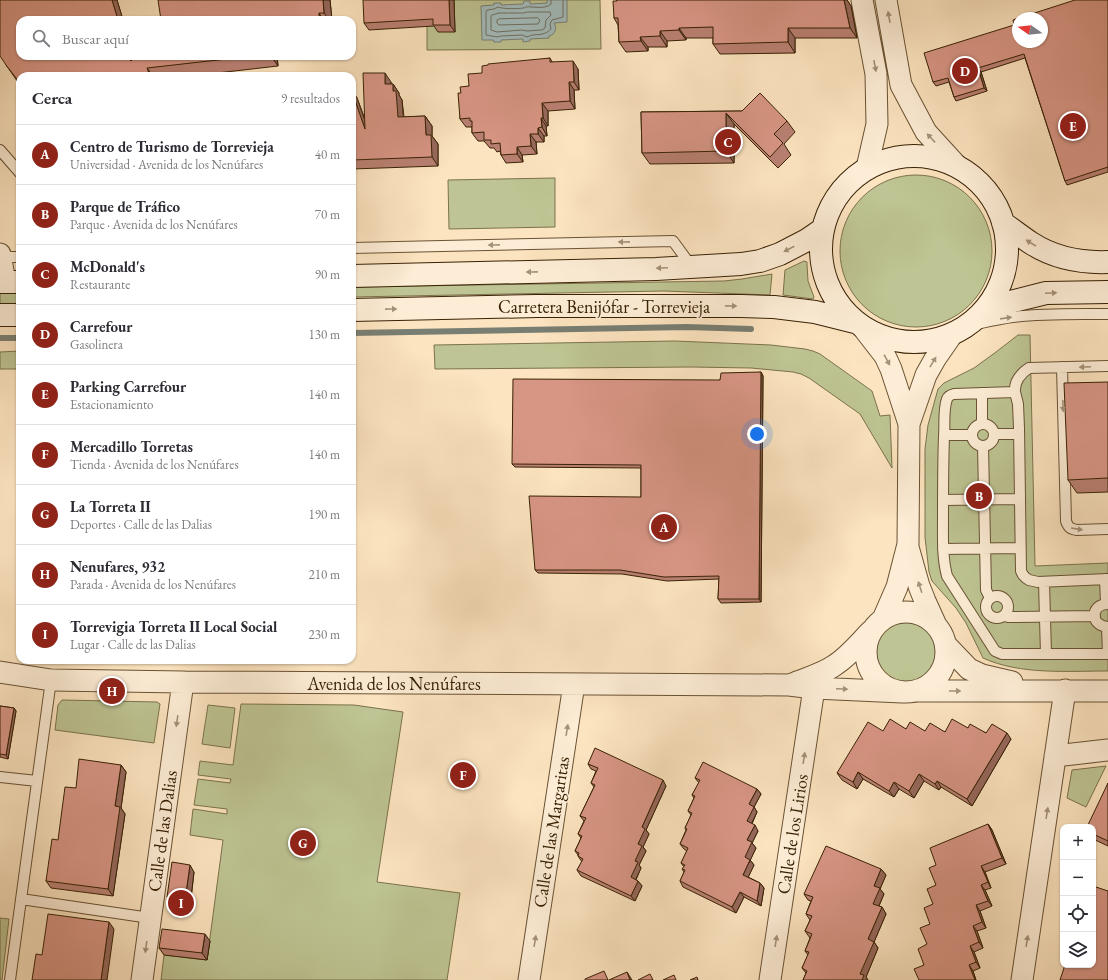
<!DOCTYPE html>
<html lang="es">
<head>
<meta charset="utf-8">
<style>
  :root { --surface:#fff; --page:#f2f2f3; --text:#2b2b33; --muted:#7c7c81; --line:#e1e1e2; --accent:#8f2418 }
  body { margin:0; font-family:"EB Garamond",serif; background:var(--page); color:var(--text) }
  .controls { position:absolute; right:12px; bottom:12px; display:grid; overflow:hidden; border-radius:8px; box-shadow:0 1px 3px #0004 }
  .controls button { width:36px; height:36px; display:grid; place-items:center; padding:0; border:0; border-bottom:1px solid var(--line); background:var(--surface); color:var(--text); font:20px sans-serif }
  .compass { position:absolute; left:1012px; top:12px; width:36px; height:36px; border-radius:50%; background:var(--surface); box-shadow:0 1px 3px #0004; rotate:284deg }
  .you { position:absolute; left:757px; top:434px; width:14px; height:14px; margin:-10px; border:3px solid #fff; border-radius:50%; background:#1a73e8; box-shadow:0 0 0 6px #1a73e833 }
  .badge { display:grid; place-items:center; width:26px; height:26px; border-radius:50%; background:var(--accent); color:#fff; font-size:13px; font-weight:700 }
  .pin { position:absolute; translate:-50% -50%; border:2px solid #fff; box-shadow:0 1px 4px #0006 }
  .list { margin:0; padding:0; list-style:none }
  h2 { display:flex; justify-content:space-between; align-items:center; height:52px; margin:0; padding:0 16px; font-size:17px }
  h2 small { font-size:13px; font-weight:400; color:var(--muted) }
  .list li { display:grid; grid-template-columns:26px 1fr auto; gap:12px; align-items:center; box-sizing:border-box; height:60px; padding:0 16px; border-top:1px solid var(--line) }
  .list b { display:block; font-size:15px; white-space:nowrap }
  .list p { margin:0; font-size:13px; white-space:nowrap; color:var(--muted) }
  .list em { font-size:13px; font-style:normal; color:var(--muted) }
  .icon { flex:none; width:22px; height:22px; fill:none; stroke:currentColor; stroke-width:2; stroke-linecap:round; stroke-linejoin:round }
  .map { position:relative; flex:none; width:1108px; height:980px; overflow:hidden }
  .search { position:absolute; background:var(--surface); box-shadow:0 1px 3px #0004; left:16px; top:16px; width:340px; height:44px; display:flex; align-items:center; gap:10px; box-sizing:border-box; padding:0 14px; border-radius:12px; color:var(--muted); font-size:15px }
  .panel { position:absolute; background:var(--surface); box-shadow:0 1px 3px #0004; left:16px; top:72px; width:340px; height:592px; border-radius:12px }
  .map>svg:first-child { display:block }
  .green { fill:#bec493; stroke:#7b724c }
  .water { fill:#a3bcbc; stroke:#787e72 }
  .lines { fill:none; stroke-linecap:round; stroke-linejoin:round }
  .shore { stroke:#6e6e60; stroke-width:1 }
  .stream { stroke:#787e72; stroke-width:6 }
  .service-casing { stroke:#695233; stroke-width:12 }
  .minor-casing { stroke:#695233; stroke-width:23 }
  .secondary-casing { stroke:#382104; stroke-width:24 }
  .service { stroke:#fdedd6; stroke-width:10 }
  .minor { stroke:#fdedd6; stroke-width:21 }
  .secondary { stroke:#fdedd6; stroke-width:22 }
  .wall { fill:#b98072; stroke:#382104 }
  .shaded-wall { fill:#96685c; stroke:#382104 }
  .building { fill:#d79584; stroke:#382104 }
  .oneway { fill:#a49178 }
  .labels { text-anchor:middle; dominant-baseline:central; stroke-width:3.5; stroke-linejoin:round; paint-order:stroke }
  .street-label { font-size:18px; fill:#382104; stroke:#fdedd6 }
</style>
</head>
<body>
<div class="map">
<svg width="1108" height="980" viewBox="0 0 1108 980">
  <rect width="100%" height="100%" fill="#fce4c0"/>
  <filter id="stains"><feTurbulence type="fractalNoise" baseFrequency=".005" numOctaves="4"/><feColorMatrix values="0 0 0 0 .2 0 0 0 0 .09 0 0 0 0 .02 0 0 0 .5 -.17"/></filter>
  <radialGradient id="worn" r=".72"><stop offset=".6" stop-color="#630" stop-opacity="0"/><stop offset="1" stop-color="#630" stop-opacity=".3"/></radialGradient>
  <!-- green -->
  <path class="green" d="M427 0H600L601 49 427 50Z
    M840 251a76 76 0 1 1 152 0a76 76 0 1 1-152 0Z
    M555 178V227L449 229 448 180Z
    M804 261 807 262V264L808 281 814 297 813 299 783 295 785 270Z
    M772 274 770 295 664 291 352 297V287L724 281 742 279Z
    M20 292V304L0 305V293Z
    M1018 335H1030L1035 566 1108 563V671C1068 671 1020 675 983 658L966 623 956 608 932 581 929 572 925 537V449L928 425 938 389 944 383 974 368 996 352Z
    M675 341 771 345 805 349 813 351 820 354 872 391 880 416 890 415 892 468 860 414 809 378 801 374 793 372 751 368 691 367 435 369 434 345Z
    M20 351V369H0V352Z
    M875 652a32 32 0 1 1 64 0a32 32 0 1 1-64 0Z
    M62 700 157 702 160 704 154 743 55 730 58 705Z
    M241 704 354 705 403 712 377 882 460 893 447 980H161L164 955 207 960 223 840 190 835 193 809 227 814V809L194 805 198 779 230 783 231 779 198 775 200 761 233 765Z
    M208 705 235 708 230 748 202 744Z
    M1106 766 1086 807 1067 798 1072 770Z
    M0 918 9 919 2 980H0Z"/>
  <!-- water -->
  <path class="water" d="M547 0H567V22L554 23C557 28 556 34 549 36V38L530 39V41L523 42V39L501 40V42H494L493 40H482L481 6 494 5V3H501V5L523 4 524 1H530V4L547 3Z"/>
  <g class="lines">
    <!-- shore -->
    <path class="shore" d="M551 0V4C544 10 533 6 526 7 525 7 525 8 523 8 518 9 503 9 498 7L494 9 487 10 486 12V35L497 37 501 36 522 35 527 37C536 32 542 38 551 29L550 24 552 20 563 17V0
      M528 12H550L551 15 546 20 545 28 542 30 527 31 522 30 497 32 491 30V16L492 15 499 13H523Z
      M538 18 540 20 538 24 499 25 497 23V20L499 19Z"/>
    <!-- stream -->
    <path class="stream" d="M352 333 687 327 751 329
      M0 338H20"/>
    <defs>
      <path id="service" d="M0 150 20 173
        M352 248 673 241 692 267
        M1 257H20
        M967 326C982 323 997 319 1013 317 1044 313 1076 314 1108 314
        M1062 367 1066 521C1068 527 1070 529 1077 530L1108 529
        M1015 392C1014 381 1020 374 1029 368L1108 366
        M982 393V423
        M972 435a11 11 0 1 1 22 0a11 11 0 1 1-22 0Z
        M994 434H1019
        M944 435H972
        M983 446 986 590 990 598
        M943 500 1019 499
        M943 549 1020 548
        M1105 579 1106 603
        M1044 582 1046 654
        M986 607a11 11 0 1 1 22 0a11 11 0 1 1-22 0Z
        M1108 604C1090 604 1090 626 1108 627
        M1004 616 1008 617 1095 616
        M1107 627 1108 654H1002L995 651 947 576C942 557 943 538 943 518 943 491 943 463 944 436 945 425 943 409 947 399 948 396 950 395 954 394L1015 392 1018 404 1019 428 1021 571 1023 575 1026 578 1029 580 1038 582 1108 579
        M0 777 37 781
        M21 899 150 918
        M10 980 51 680"/>
      <path id="minor" d="M862 0 876 74 877 124 867 168
        M886 0 901 85 926 132 957 166
        M0 254 5 282
        M864 329 885 356 891 369 909 424
        M908 547 919 586 925 601 935 623
        M866 652a40 40 0 1 1 80 0a40 40 0 1 1-80 0Z
        M883 619 897 587 908 544 909 424 926 375 935 359 951 336
        M946 645 969 669 982 675 1012 682
        M0 672 51 680 183 682 789 685 814 688 902 692
        M792 684C806 678 823 674 835 665 849 656 860 642 871 631
        M917 691H1108
        M1055 756 1108 750
        M142 980 183 682
        M529 980 574 684
        M770 980 814 688
        M1022 980 1065 690"/>
      <path id="secondary" d="M821 249a93 93 0 1 1 186 0a93 93 0 1 1-186 0Z
        M1003 223C1013 230 1022 237 1031 243 1054 258 1081 263 1108 262
        M352 276 656 269 741 264 760 261 780 254 807 240 823 229
        M0 282H20
        M986 308 1046 293 1108 292
        M352 310 537 306H741L774 307 815 312 855 322
        M0 315H20"/>
    </defs>
    <!-- service casing -->
    <use href="#service" class="service-casing"/>
    <!-- minor casing -->
    <use href="#minor" class="minor-casing"/>
    <!-- secondary casing -->
    <use href="#secondary" class="secondary-casing"/>
    <!-- service -->
    <use href="#service" class="service"/>
    <!-- minor -->
    <use href="#minor" class="minor"/>
    <!-- secondary -->
    <use href="#secondary" class="secondary"/>
  </g>
  <!-- wall -->
  <path class="wall" d="M0 0H117L123 20H20V56H277L278 66 191 76H20V85L6 65Z
    M330 0 332 20H161Z
    M454 0 455 32H438L434 26 369 30 364 23Z
    M617 0H847L851 6 857 38H795V53L720 54 713 44V38H686V40L667 41V47H648V51L626 52 619 42 618 25 614 18Z
    M1108 0V172L1067 185 1065 181 1025 58 981 72 987 91 956 101 954 97 949 82 936 86 933 82Z
    M550 58 552 62 578 69 579 90H574L575 109 548 111V126H546L547 136H544V142H536L537 154 522 155 523 162 506 163 501 155 500 151 497 152 494 148H490L484 141H478L472 133V127H466L460 119 461 93 482 73Z
    M391 82V84H393L399 93V95L402 100 404 117 425 116 432 126V136L438 144V166L352 169V90L357 98 365 119Z
    M742 111 787 121 795 132 784 144 791 155 778 168 734 124V163L650 164 642 153 641 112Z
    M761 372 763 376 761 602 721 603 718 599 719 579 667 581 622 574 538 573 535 570 641 497V468L515 467 512 464 720 380Z
    M1108 382V492L1077 493 1068 480Z
    M0 706 14 708 16 711 8 759 0 757Z
    M968 728 1011 739 972 806 941 787 939 790 924 781 914 798 899 789 894 797 863 779 857 789 842 780 837 773 883 731 906 729 925 731 945 732Z
    M588 764 666 786 646 830 649 834 643 847 646 851 639 865 641 868 636 880 638 881 642 886 635 901 581 876 577 870 582 862 578 856V855L575 851 581 838 578 834 584 821 580 816 594 787 591 783 596 771 591 769Z
    M121 765 126 772 121 808 125 814 113 896 51 888 46 881 76 788Z
    M695 778 757 789 761 794 754 807 757 812 752 824 758 831 752 843 756 848 750 860 754 865 748 877 760 883 764 888 761 906 744 897 736 913 683 887 680 881 684 872 682 869 684 867 681 863 687 851 684 849 680 844 686 830 685 828 691 815 688 811 694 798 692 795 699 783Z
    M1108 783V846L1093 839V827Z
    M988 824 992 830 1006 864 985 872 991 888 985 890 992 906 980 911 986 928 977 931 983 948 974 952 980 968 973 971 976 980H919L924 965 936 885V865Z
    M881 869 886 875 880 889 884 894 879 906 882 907 886 914 874 942 878 948 866 977 868 980H803L806 973 802 968 808 955 805 951 810 938 805 931 810 920 806 914 811 901 808 900 804 894Z
    M194 872 190 907 172 904 167 897Z
    M210 941 207 960 164 955 159 948Z"/>
  <!-- shaded-wall -->
  <path class="shaded-wall" d="M112 0H117L123 20H118Z
    M323 0H330L332 20H329L324 13Z
    M449 0H454L455 32 450 25Z
    M844 0H847L851 6 857 38 850 28Z
    M319 13 323 20H319Z
    M679 28 686 38V40L679 30Z
    M788 28 795 38V53L788 42Z
    M660 31 667 41V47L660 36Z
    M640 37 648 47V51L641 41Z
    M129 56H134L139 73 131 61Z
    M271 56H277L278 66Z
    M573 61 578 69 579 90 574 82Z
    M147 68 153 76H150Z
    M978 68 981 72 987 91 984 88Z
    M385 73 391 82V93L385 84Z
    M569 82 574 90 575 109 570 101Z
    M393 84 399 93V95L402 100 404 126 398 117 393 91Z
    M352 90 357 98 371 138 365 129 352 92Z
    M542 103 548 111V126L543 118Z
    M726 113 734 124V163L726 151Z
    M425 116 432 126V136L438 144V166L432 157 426 135Z
    M541 118 546 126 547 136 542 127Z
    M538 128 544 136V142L538 134Z
    M530 134 536 142 537 154 531 146Z
    M517 147 522 155 523 162 517 154Z
    M761 372 763 376 761 602 759 599Z
    M14 708 16 711 8 759 6 755Z
    M1007 733 1011 739 972 806 967 799Z
    M121 765 126 772 121 808 125 814 113 896 108 889 115 806Z
    M858 772 863 779 857 789 853 782Z
    M919 774 924 781 914 798 909 791Z
    M663 780 666 786 646 830 649 834 643 847 646 851 639 865 641 868 634 883 631 877 635 861 642 827Z
    M937 781 941 787 939 790 935 784Z
    M894 782 899 789 894 797 889 791Z
    M757 789 761 794 754 807 757 812 750 827 747 821 749 804Z
    M988 824 992 830 1006 864 1002 858Z
    M755 825 758 831 752 843 756 848 749 863 745 857 747 840Z
    M750 860 754 865 747 880 743 875Z
    M190 865 194 872 190 907 185 900Z
    M981 866 985 872 991 888 988 882Z
    M881 869 886 875 880 889 884 894 877 910 873 904 874 886Z
    M638 881 642 886 635 901 631 896Z
    M760 883 764 888 761 906 757 901Z
    M981 885 985 890 992 906 988 901Z
    M740 892 744 897 736 913 732 907Z
    M976 905 980 911 986 928 982 922Z
    M882 907 886 914 874 942 878 948 866 977 868 980H862L860 974 868 939Z
    M109 922 114 929 107 980H101Z
    M973 926 977 931 983 948 979 942Z
    M205 934 210 941 207 960 202 953Z
    M970 946 974 952 980 968 976 962Z
    M969 965 973 971 976 980H975Z
    M627 972 632 980H630Z"/>
  <!-- building -->
  <path class="building" d="M0 0H112L118 20H20V56H129L131 61 135 56H253L147 68 150 76H20V83L6 65 0 56Z
    M158 0H323L324 13H319V20H161Z
    M363 0H449L450 25H433V19L364 23Z
    M617 0H844L850 28H788V42L713 44V27L679 28V30L660 31V36L640 37 641 41 619 42 618 18H614L613 1H617Z
    M1075 0H1108V167L1065 181 1024 54 978 68 984 88 954 97 948 78 933 82 924 53 1014 25 1013 20 1018 18V42H1042V18H1019Z
    M550 58V62L573 61 574 82H569L570 101 542 103 543 118H541L542 127 538 128V134H530L531 146 517 147V154L501 155 500 143 491 144V140H484V132L472 133V121H470V118L460 119 458 93H461L460 87 469 86 468 74 482 73V66L488 65V64Z
    M363 73H385V84H393V91H396L398 117 425 116 426 135H431L432 157 352 160V92L365 129Z
    M760 93 787 121 774 134 783 143 770 157 726 113V151L642 153 641 112 742 111Z
    M761 372 759 599H718L719 576 664 577 620 570H535L529 496 641 497V465L512 464 513 379 720 380 721 373Z
    M1108 382V478L1068 480 1064 383Z
    M0 706 14 708 6 755 0 754Z
    M890 719 906 729 910 722 925 731 930 723 945 732 952 719 968 728 970 724 986 733 992 724 1007 733 967 799 937 781 935 784 919 774 909 791 894 782 889 791 858 772 853 782 837 773 868 722 883 731Z
    M595 748 663 780 642 827 645 829 638 844 642 846 635 861 638 862 631 877 638 881 631 896 577 870 583 859 578 856 579 853 575 851 582 836 578 834 586 818 580 816 595 785 591 783 598 768 588 764Z
    M79 759 121 765 115 806 120 807 108 889 46 881 52 839 58 840 65 787 76 788Z
    M703 762 757 789 749 804 754 807 747 821 755 825 747 840 752 842 745 857 750 860 743 875 760 883 757 901 740 892 732 907 680 881 685 870 682 869 685 865 681 863 688 848 680 844 687 829 685 828 692 813 688 811 695 796 692 795 700 780 695 778Z
    M1108 783V841L1093 834V827H1087Z
    M988 824 1002 858 981 866 988 882 981 885 988 901 976 905 982 922 973 926 979 942 970 946 976 962 969 965 975 980H919L914 969 924 965 918 949 927 944 920 928 930 924 924 908 933 904 927 889 936 885 929 868 936 865 930 848Z
    M826 846 881 869 874 886 880 888 873 904 882 907 868 939 874 942 860 974 864 975 862 980H803L807 971 802 968 809 952 805 951 812 934 805 931 812 916 806 914 813 897 804 894Z
    M172 862 190 865 185 900 167 897Z
    M1093 886 1108 891V980H1060L1065 965H1093Z
    M48 914 109 922 101 980H32L36 954 42 955Z
    M162 929 205 934 202 953 159 948Z
    M604 971 608 980H585V979Z
    M627 972 630 980H609Z
    M650 974 653 980H638Z
    M674 975 676 980H663Z
    M697 977 698 980H690Z"/>
  <!-- one-way arrows -->
  <defs><path id="oneway-solid" d="M-6-.8H1V-3.2L6.5 0L1 3.2V.8H-6Z"/></defs>
  <g class="oneway">
    <use href="#oneway-solid" transform="translate(889 17) rotate(-100)"/>
    <use href="#oneway-solid" transform="translate(875 66) rotate(79)"/>
    <use href="#oneway-solid" transform="translate(931 138) rotate(-133)"/>
    <use href="#oneway-solid" transform="translate(624 242) rotate(179)"/>
    <use href="#oneway-solid" transform="translate(1031 243) rotate(-148)"/>
    <use href="#oneway-solid" transform="translate(494 245) rotate(179)"/>
    <use href="#oneway-solid" transform="translate(789 249) rotate(153)"/>
    <use href="#oneway-solid" transform="translate(662 268) rotate(178)"/>
    <use href="#oneway-solid" transform="translate(532 272) rotate(179)"/>
    <use href="#oneway-solid" transform="translate(1051 293) rotate(-3)"/>
    <use href="#oneway-solid" transform="translate(731 306) rotate(1)"/>
    <use href="#oneway-solid" transform="translate(391 309) rotate(-1)"/>
    <use href="#oneway-solid" transform="translate(1006 318) rotate(-8)"/>
    <use href="#oneway-solid" transform="translate(887 360) rotate(61)"/>
    <use href="#oneway-solid" transform="translate(933 362) rotate(-59)"/>
    <use href="#oneway-solid" transform="translate(1085 367) rotate(178)"/>
    <use href="#oneway-solid" transform="translate(1063 406) rotate(88)"/>
    <use href="#oneway-solid" transform="translate(1077 529) rotate(9)"/>
    <use href="#oneway-solid" transform="translate(920 587) rotate(-108)"/>
    <use href="#oneway-solid" transform="translate(842 689) rotate(3)"/>
    <use href="#oneway-solid" transform="translate(955 691)"/>
    <use href="#oneway-solid" transform="translate(177 721) rotate(98)"/>
    <use href="#oneway-solid" transform="translate(567 730) rotate(-81)"/>
    <use href="#oneway-solid" transform="translate(804 758) rotate(-81)"/>
    <use href="#oneway-solid" transform="translate(1047 813) rotate(-81)"/>
    <use href="#oneway-solid" transform="translate(535 941) rotate(-81)"/>
    <use href="#oneway-solid" transform="translate(776 941) rotate(-81)"/>
    <use href="#oneway-solid" transform="translate(1027 941) rotate(-81)"/>
    <use href="#oneway-solid" transform="translate(146 947) rotate(98)"/>
  </g>
  <g class="labels">
    <!-- street labels -->
    <g class="street-label">
      <text x="604" y="306">Carretera Benijófar - Torrevieja</text>
      <text x="394" y="683">Avenida de los Nenúfares</text>
      <text transform="translate(162 831) rotate(-82)">Calle de las Dalias</text>
      <text transform="translate(551 832) rotate(-81)">Calle de las Margaritas</text>
      <text transform="translate(792 834) rotate(-81)">Calle de los Lirios</text>
    </g>
  </g>
  <rect width="100%" height="100%" filter="url(#stains)"/>
  <rect width="100%" height="100%" fill="url(#worn)"/>
</svg>
<div class="controls">
<button>+</button>
<button>−</button>
<button><svg class="icon" aria-label="locate" viewBox="0 0 24 24"><circle cx="12" cy="12" r="6"/><path d="M12 2v4M12 18v4M2 12h4M18 12h4"/></svg></button>
<button><svg class="icon" aria-label="layers" viewBox="0 0 24 24"><path d="M12 4l9 5-9 5-9-5zM3 14l9 5 9-5"/></svg></button>
</div>
<svg class="compass" viewBox="-18 -18 36 36"><path d="M0-13l5 13h-10z" fill="#e53935"/><path d="M0 13l5-13h-10z" fill="#7c7c81"/></svg>
<div class="you"></div>
<div class="pin badge" style="left:664px;top:527px">A</div>
<div class="pin badge" style="left:979px;top:496px">B</div>
<div class="pin badge" style="left:728px;top:142px">C</div>
<div class="pin badge" style="left:965px;top:71px">D</div>
<div class="pin badge" style="left:1073px;top:126px">E</div>
<div class="pin badge" style="left:463px;top:775px">F</div>
<div class="pin badge" style="left:303px;top:843px">G</div>
<div class="pin badge" style="left:112px;top:691px">H</div>
<div class="pin badge" style="left:181px;top:903px">I</div>
<div class="search"><svg class="icon" aria-label="search" viewBox="0 0 24 24"><circle cx="10" cy="10" r="6"/><path d="M15 15l6 6"/></svg>Buscar aquí</div>
<section class="panel">
<h2>Cerca<small>9 resultados</small></h2>
<ul class="list">
<li><span class="badge">A</span><div><b>Centro de Turismo de Torrevieja</b><p>Universidad · Avenida de los Nenúfares</p></div><em>40 m</em></li>
<li><span class="badge">B</span><div><b>Parque de Tráfico</b><p>Parque · Avenida de los Nenúfares</p></div><em>70 m</em></li>
<li><span class="badge">C</span><div><b>McDonald's</b><p>Restaurante</p></div><em>90 m</em></li>
<li><span class="badge">D</span><div><b>Carrefour</b><p>Gasolinera</p></div><em>130 m</em></li>
<li><span class="badge">E</span><div><b>Parking Carrefour</b><p>Estacionamiento</p></div><em>140 m</em></li>
<li><span class="badge">F</span><div><b>Mercadillo Torretas</b><p>Tienda · Avenida de los Nenúfares</p></div><em>140 m</em></li>
<li><span class="badge">G</span><div><b>La Torreta II</b><p>Deportes · Calle de las Dalias</p></div><em>190 m</em></li>
<li><span class="badge">H</span><div><b>Nenufares, 932</b><p>Parada · Avenida de los Nenúfares</p></div><em>210 m</em></li>
<li><span class="badge">I</span><div><b>Torrevigia Torreta II Local Social</b><p>Lugar · Calle de las Dalias</p></div><em>230 m</em></li>
</ul>
</section>
</div>
</body>
</html>
